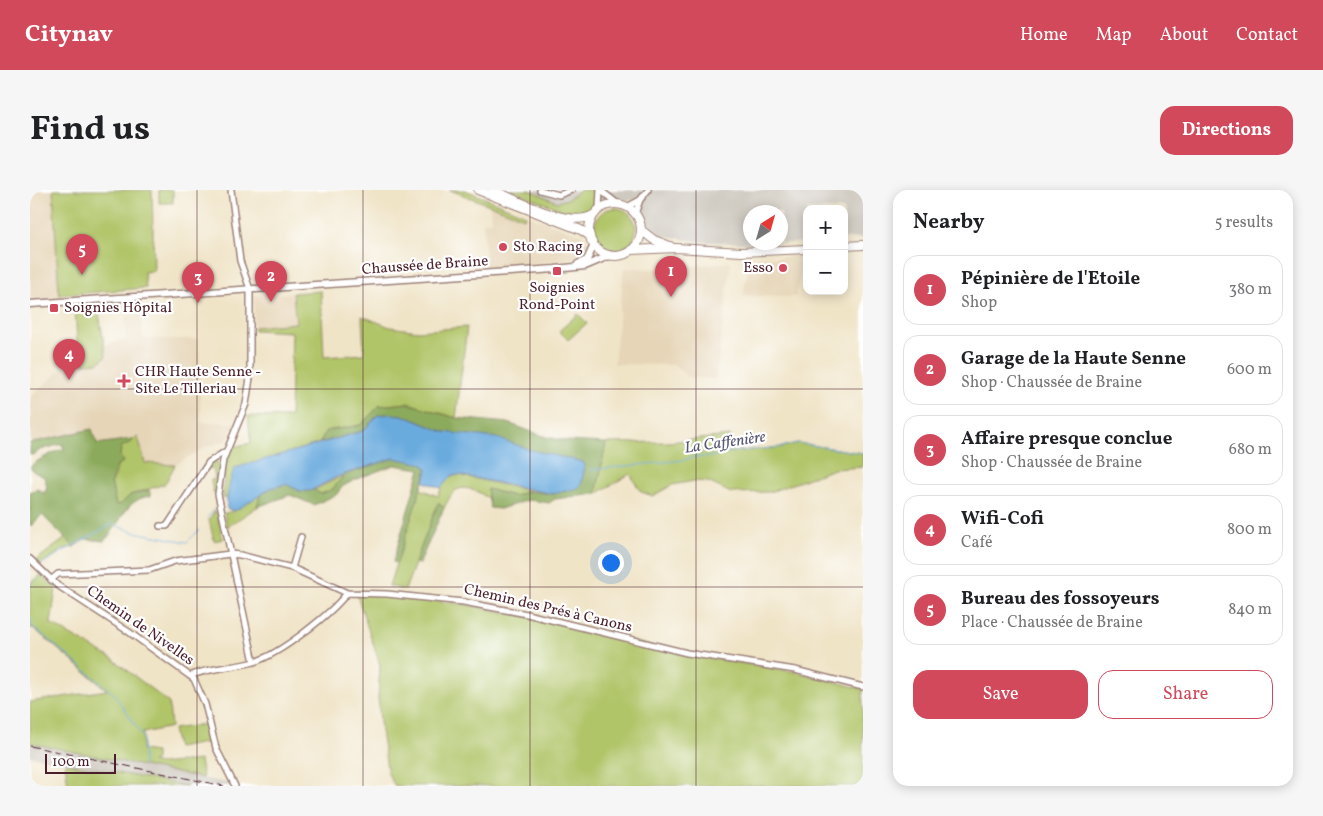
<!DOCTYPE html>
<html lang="en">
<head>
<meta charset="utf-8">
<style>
  :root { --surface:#fff; --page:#f6f6f6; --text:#202124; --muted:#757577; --line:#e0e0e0; --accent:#d1495b }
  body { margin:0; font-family:Vollkorn,serif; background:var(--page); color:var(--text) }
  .controls { position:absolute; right:15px; top:15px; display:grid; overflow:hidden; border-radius:10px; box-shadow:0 2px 12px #0003 }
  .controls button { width:45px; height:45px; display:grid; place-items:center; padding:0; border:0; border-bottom:1px solid var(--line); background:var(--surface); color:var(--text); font:25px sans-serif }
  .compass { position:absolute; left:713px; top:15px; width:45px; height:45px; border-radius:50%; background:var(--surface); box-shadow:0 2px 12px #0003; rotate:37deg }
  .scale { position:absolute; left:15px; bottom:12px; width:71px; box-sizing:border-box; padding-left:5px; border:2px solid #4a1f2b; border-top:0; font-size:14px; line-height:18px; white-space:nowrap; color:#4a1f2b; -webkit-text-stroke:4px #fff; paint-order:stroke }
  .you { position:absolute; left:580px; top:372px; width:18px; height:18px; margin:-12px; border:4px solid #fff; border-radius:50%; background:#1a73e8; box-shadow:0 0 0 8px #1a73e833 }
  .badge { display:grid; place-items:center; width:32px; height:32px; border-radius:50%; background:var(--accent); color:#fff; font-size:16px; font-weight:700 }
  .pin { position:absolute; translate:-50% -41px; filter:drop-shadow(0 1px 2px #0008) }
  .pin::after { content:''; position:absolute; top:26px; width:18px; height:15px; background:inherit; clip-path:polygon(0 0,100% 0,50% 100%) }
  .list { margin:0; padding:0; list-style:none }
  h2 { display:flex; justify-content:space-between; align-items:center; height:65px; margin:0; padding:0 20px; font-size:21px }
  h2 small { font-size:16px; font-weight:400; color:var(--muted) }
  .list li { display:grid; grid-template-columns:32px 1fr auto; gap:15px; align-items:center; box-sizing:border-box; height:70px; margin:0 10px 10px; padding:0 10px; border:1px solid var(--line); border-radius:15px }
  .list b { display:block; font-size:19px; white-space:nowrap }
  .list p { margin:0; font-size:16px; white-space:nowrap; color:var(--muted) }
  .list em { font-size:16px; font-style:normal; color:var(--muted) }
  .actions { display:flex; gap:10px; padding:15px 20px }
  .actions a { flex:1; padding:11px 0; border:1px solid var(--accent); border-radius:15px; text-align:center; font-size:18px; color:var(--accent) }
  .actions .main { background:var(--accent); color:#fff }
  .map { position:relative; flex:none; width:833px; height:596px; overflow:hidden; border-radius:15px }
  header { display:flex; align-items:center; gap:30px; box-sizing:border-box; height:70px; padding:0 25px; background:var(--accent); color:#fff }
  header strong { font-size:24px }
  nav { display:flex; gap:28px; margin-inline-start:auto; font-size:18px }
  .intro { display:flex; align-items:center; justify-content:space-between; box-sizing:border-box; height:120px; padding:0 30px }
  h1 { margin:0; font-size:35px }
  .button { padding:12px 22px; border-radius:15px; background:var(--accent); color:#fff; font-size:18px; font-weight:700 }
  main { display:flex; gap:30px; padding:0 30px }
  aside { flex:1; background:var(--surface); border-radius:15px; box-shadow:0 2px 12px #0003 }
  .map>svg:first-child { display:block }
  .built { fill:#e6d5b7 }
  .industrial { fill:#c9c3b8; fill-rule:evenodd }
  .green { fill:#b0c468; stroke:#7d724a }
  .forest { fill:#8caa5c; stroke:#6b6444 }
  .water { fill:#6aabde; stroke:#5a6584 }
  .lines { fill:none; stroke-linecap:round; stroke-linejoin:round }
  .stream { stroke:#6aabde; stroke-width:1 }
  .minor-casing { stroke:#9d8279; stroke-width:8 }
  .tertiary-casing { stroke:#9d8279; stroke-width:9 }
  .primary-casing { stroke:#9d8279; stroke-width:10 }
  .minor { stroke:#fff; stroke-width:5 }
  .tertiary { stroke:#fff; stroke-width:6 }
  .primary { stroke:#fff; stroke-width:8 }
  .rail { stroke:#4a1f2b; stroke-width:1; stroke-dasharray:8 4; stroke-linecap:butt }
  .grid { fill:none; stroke:#4a1f2b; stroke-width:1; stroke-opacity:0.55 }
  .poi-dot { fill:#d1495b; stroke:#fff; stroke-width:2 }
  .labels { text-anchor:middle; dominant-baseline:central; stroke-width:4.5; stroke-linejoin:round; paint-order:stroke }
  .poi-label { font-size:15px; fill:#4a1f2b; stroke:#fff; text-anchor:start }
  .street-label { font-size:15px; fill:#4a1f2b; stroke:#fff }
  .water-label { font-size:16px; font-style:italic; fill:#575773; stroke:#fff }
</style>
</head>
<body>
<header>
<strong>Citynav</strong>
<nav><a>Home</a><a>Map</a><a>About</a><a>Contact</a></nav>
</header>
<div class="intro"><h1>Find us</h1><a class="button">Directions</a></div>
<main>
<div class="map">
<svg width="833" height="596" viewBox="0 0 833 596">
  <rect width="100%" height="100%" fill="#fff"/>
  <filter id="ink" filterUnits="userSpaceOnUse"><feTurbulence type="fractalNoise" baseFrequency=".02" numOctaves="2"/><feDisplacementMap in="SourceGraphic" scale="10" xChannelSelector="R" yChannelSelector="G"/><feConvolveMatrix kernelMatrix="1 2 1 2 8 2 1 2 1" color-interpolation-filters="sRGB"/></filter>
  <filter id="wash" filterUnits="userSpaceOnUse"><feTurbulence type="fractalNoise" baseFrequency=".0096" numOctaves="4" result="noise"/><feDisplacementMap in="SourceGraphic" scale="20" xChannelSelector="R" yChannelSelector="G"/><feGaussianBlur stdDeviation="1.12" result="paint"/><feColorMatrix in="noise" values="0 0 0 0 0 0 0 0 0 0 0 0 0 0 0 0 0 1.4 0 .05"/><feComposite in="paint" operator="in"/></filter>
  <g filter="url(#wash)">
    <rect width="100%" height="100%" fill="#f0e4c7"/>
    <!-- built -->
    <path class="built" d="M0 0H23L30 109 0 112Z
      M460 16 494 28 496 25 553 45 558 52V61L553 68 456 78 453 32 461 31Z
      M775 66 766 107 713 106 720 68Z
      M701 72 686 189 657 187 644 175 584 174 594 78 631 79Z
      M263 103 266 133 224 137V105Z
      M110 113 113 149H169L171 232 206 233 198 250 176 257 145 275 115 273 107 247 67 254 61 239 0 253V208L43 168 48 166 54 174 76 166 74 155 86 151 96 150 94 114Z"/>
    <!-- industrial -->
    <path class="industrial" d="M500 0H550L538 9 527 12Z
      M562 0H833V48L814 49V19H777V52L744 54 669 52 630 45 623 41 605 10H586L565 16 568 11ZM721 22H751V52H721Z
      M0 553 206 595 207 596H157L0 566Z"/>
    <!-- green -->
    <path class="green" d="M23 0H122L124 81 114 82 116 98 29 105Z
      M129 0H143V13H129Z
      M420 0H435L496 25 494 28Z
      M480 0H500L527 12 538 9 550 0H562L568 11 561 20 545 25Z
      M564 39a21 21 0 1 1 42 0a21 21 0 1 1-42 0Z
      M291 101 294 167 334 164 332 126 360 137 388 141 437 137 426 228 377 213 349 216 331 235 296 241 290 253 240 268 202 293 197 308H193L194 278 202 257 221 253 218 226 260 227 262 142 224 140V137L266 133 263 103Z
      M68 117 76 166 68 173 54 174 48 166 45 119Z
      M548 124 557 133 538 150 529 141Z
      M700 246 701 262 752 257 767 253 833 263V277L804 279 740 302 701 303 678 292 664 291 642 295 623 306 611 302 600 284 566 304 576 253 638 252Z
      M108 247 115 273 145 275 135 294 100 305 91 314 86 315 81 292 85 286 91 257Z
      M184 270 189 274 186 303H183L181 290 185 289 183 278 179 279V276Z
      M314 285 303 299 291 304 284 300Z
      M429 285 500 301 483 306 458 299V309C451 302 434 294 425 301 420 305 417 313 414 318L408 313 375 400 359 396 390 299 408 306C412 295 417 286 429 285Z
      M230 305 227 317 197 337 194 323 201 322Z
      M184 322H187L193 349 184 351 179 330Z
      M36 348 44 357 34 359 10 375 6 370Z
      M10 385 26 398 21 434 83 469 139 513 141 537 113 543 112 560 126 562V570L122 572 130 574 170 570 173 588 0 553V512L77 500 3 438H0V393Z
      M326 402 432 414 500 427 656 464 767 482 833 499V596H365L358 584 351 541 348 508 350 475Z
      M176 534 181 552 147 558 143 539Z
      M35 573 157 596H38Z"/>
    <!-- forest -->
    <path class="forest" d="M377 213 426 228 478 233 516 247 537 251 576 253 566 304 525 309 519 313 499 310 470 319 460 318 457 299 483 306 500 301 523 304 551 296 555 275 553 272 414 242 372 225H348L333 241 290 253 296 241 331 235 349 216Z
      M62 239 67 254 102 249V252L91 257 90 267 93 272 87 275 81 292 86 315 91 314 100 305 119 300 121 306C94 308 91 336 74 351L55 349 44 357 12 325 0 337V302L7 299 15 303 17 296 14 287 4 282 0 277C5 271 27 260 34 259L32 254 10 260 3 265 0 264V253Z
      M364 268C375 269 392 269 397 279L367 373 363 372 390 279 364 275 329 288 313 296 306 305 284 315 260 305 227 317 230 305 241 298 256 294 270 301 284 300 291 304 303 299 314 285Z
      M408 313 414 318 389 374 385 373Z"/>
    <!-- water -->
    <path class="water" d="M360 224 372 225 414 242 467 248 501 260 553 272 555 275 551 296 548 298 523 304 429 285 421 286 411 298 394 292 397 279 393 274 364 268 309 286 280 301H270L256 294 241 298 205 321 197 319C195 313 201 283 205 278L333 241 348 225Z"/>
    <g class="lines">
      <!-- stream -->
      <path class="stream" d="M559 280 654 270 663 267H680L700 262 752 257 767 253 833 263
        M177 328 185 318
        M11 374 82 334 104 342 157 352 169 340
        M0 379 2 381
        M0 397 8 387
        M0 427 2 436 85 505 113 547V575"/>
    </g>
  </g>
  <g filter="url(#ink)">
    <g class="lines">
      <defs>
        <path id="minor" d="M201 0 210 71 220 99V188L216 214 193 270 188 304 224 472
          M510 0 529 5 542 0
          M570 0 588 14
          M597 17 610 10
          M569 19 570 0
          M605 24 610 10 618 0
          M130 336H137L179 272 196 261
          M0 369 27 395 99 442 164 489 175 514 186 558 205 596
          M262 378 271 347
          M21 390 28 384 119 380 145 371 200 364 210 365 262 378 317 403 357 404 433 412 497 424 657 463 765 480 833 497
          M160 486C180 477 203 478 224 472 250 464 301 424 317 403"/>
        <path id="tertiary" d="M548 74 557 70 564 55
          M0 114 525 79 555 76 581 65"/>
        <path id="primary" d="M448 0 551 40 560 46
          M463 0C487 10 539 39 563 25
          M559 40a26 26 0 1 1 52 0a26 26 0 1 1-52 0Z
          M611 40 624 50 640 56
          M814 56 833 55
          M601 60 646 58 711 62 777 59"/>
      </defs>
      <!-- minor casing -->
      <use href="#minor" class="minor-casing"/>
      <!-- tertiary casing -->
      <use href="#tertiary" class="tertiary-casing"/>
      <!-- primary casing -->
      <use href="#primary" class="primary-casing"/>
      <!-- minor -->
      <use href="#minor" class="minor"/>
      <!-- tertiary -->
      <use href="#tertiary" class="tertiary"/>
      <!-- primary -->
      <use href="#primary" class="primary"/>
      <!-- rail -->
      <path class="rail" d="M0 556 194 596"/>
    </g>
  </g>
  <!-- grid -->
  <path class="grid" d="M167 0V596M333 0V596M500 0V596M666 0V596M0 199H833M0 397H833"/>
  <!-- markers -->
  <g class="poi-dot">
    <circle cx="473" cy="57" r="5"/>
    <circle cx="753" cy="78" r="5"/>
    <rect x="522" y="76" width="10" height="10" rx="2.5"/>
    <rect x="19" y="113" width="10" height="10" rx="2.5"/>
    <path d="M91.5 183.5h5v5h5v5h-5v5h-5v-5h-5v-5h5z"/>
  </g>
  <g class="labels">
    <!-- poi labels -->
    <g class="poi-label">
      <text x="483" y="57">Sto Racing</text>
      <text x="743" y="78" text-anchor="end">Esso</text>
      <text x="527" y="98" text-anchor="middle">Soignies<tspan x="527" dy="17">Rond-Point</tspan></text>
      <text x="34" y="118">Soignies Hôpital</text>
      <text x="105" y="182">CHR Haute Senne -<tspan x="105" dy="17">Site Le Tilleriau</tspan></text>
    </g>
    <!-- street labels -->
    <g class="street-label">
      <text transform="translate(395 76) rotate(-4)">Chaussée de Braine</text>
      <text transform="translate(518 419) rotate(13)">Chemin des Prés à Canons</text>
      <text transform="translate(110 436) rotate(35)">Chemin de Nivelles</text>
    </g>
    <!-- water labels -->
    <g class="water-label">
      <text transform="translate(695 253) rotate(-8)">La Caffenière</text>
    </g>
  </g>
</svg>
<div class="controls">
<button>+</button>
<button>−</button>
</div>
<svg class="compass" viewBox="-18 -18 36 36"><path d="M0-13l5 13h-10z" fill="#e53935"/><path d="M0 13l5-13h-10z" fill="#757577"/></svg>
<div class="scale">100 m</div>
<div class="you"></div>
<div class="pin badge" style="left:641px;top:107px">1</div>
<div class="pin badge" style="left:241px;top:112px">2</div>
<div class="pin badge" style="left:168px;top:113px">3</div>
<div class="pin badge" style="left:39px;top:190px">4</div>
<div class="pin badge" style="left:52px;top:85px">5</div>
</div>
<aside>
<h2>Nearby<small>5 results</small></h2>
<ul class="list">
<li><span class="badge">1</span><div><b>Pépinière de l'Etoile</b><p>Shop</p></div><em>380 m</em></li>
<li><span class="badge">2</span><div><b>Garage de la Haute Senne</b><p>Shop · Chaussée de Braine</p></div><em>600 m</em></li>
<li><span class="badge">3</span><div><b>Affaire presque conclue</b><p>Shop · Chaussée de Braine</p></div><em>680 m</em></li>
<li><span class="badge">4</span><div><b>Wifi-Cofi</b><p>Café</p></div><em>800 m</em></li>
<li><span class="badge">5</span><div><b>Bureau des fossoyeurs</b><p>Place · Chaussée de Braine</p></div><em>840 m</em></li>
</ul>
<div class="actions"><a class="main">Save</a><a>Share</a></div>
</aside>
</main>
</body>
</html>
